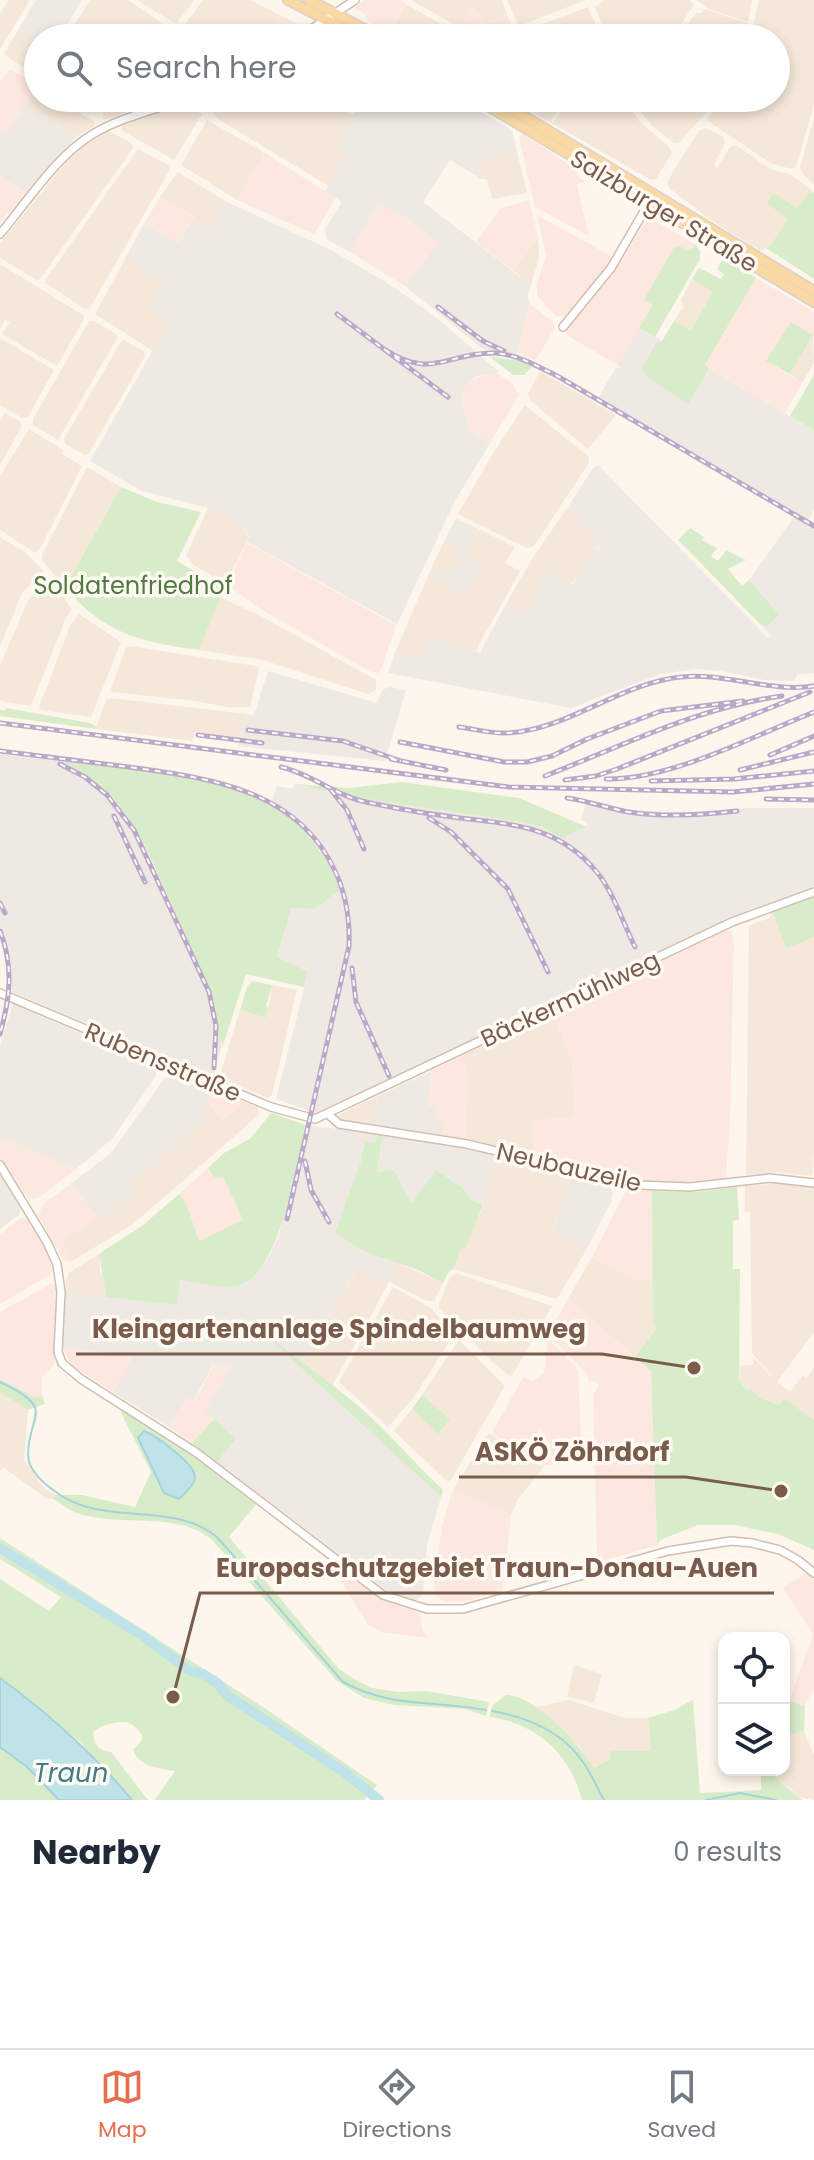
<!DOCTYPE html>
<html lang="en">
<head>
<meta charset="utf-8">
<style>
  :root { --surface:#fff; --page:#f2f2f3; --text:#1f2937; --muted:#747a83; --line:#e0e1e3; --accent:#e76f51 }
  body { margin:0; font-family:Poppins,sans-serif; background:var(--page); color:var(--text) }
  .controls { position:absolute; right:24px; bottom:24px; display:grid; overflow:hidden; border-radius:16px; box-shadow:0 4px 12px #0003 }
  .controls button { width:72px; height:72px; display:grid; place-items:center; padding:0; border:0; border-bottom:2px solid var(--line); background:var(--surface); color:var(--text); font:40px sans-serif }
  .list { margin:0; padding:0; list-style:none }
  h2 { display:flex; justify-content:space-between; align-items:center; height:104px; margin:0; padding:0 32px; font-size:34px }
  h2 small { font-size:26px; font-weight:400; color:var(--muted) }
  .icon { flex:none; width:44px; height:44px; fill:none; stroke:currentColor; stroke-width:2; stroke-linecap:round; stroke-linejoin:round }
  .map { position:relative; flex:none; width:814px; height:1800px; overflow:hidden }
  .search { position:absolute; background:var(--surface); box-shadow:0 4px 12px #0003; left:24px; right:24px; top:24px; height:88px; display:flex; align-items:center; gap:20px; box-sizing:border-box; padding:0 28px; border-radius:44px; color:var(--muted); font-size:30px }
  .sheet { height:248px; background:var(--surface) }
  nav { display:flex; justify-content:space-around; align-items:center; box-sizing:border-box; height:112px; border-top:2px solid var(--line); background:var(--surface); font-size:22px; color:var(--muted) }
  nav a { display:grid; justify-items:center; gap:4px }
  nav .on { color:var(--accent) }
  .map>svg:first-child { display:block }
  .residential { fill:#f5e8da }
  .commercial { fill:#fde8e0 }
  .industrial { fill:#efe9e4 }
  .green { fill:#d8ecc9 }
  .water { fill:#bfe3e8; stroke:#a5d3da; stroke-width:2 }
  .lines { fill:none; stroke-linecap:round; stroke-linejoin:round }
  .stream { stroke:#a5d3da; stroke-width:2 }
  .river { stroke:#bfe3e8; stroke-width:10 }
  .tertiary-casing { stroke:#d1beb0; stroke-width:10 }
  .primary-casing { stroke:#dad1cd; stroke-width:12 }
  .tertiary { stroke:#fff; stroke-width:7 }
  .primary { stroke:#fbd9a5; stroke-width:9 }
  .rail-casing { stroke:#b9a8c9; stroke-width:5 }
  .rail { stroke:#fffaf3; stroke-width:2; stroke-dasharray:6; stroke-linecap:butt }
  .labels { text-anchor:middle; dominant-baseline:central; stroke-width:7; stroke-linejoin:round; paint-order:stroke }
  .street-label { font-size:24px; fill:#7a5c4d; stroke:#fffaf3 }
  .park-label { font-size:24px; fill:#537a41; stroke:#fffaf3 }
  .water-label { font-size:26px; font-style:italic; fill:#437c86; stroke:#fffaf3 }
  .leader { fill:none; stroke:#7a5c4d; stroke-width:3 }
  .callout-dot { fill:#7a5c4d; stroke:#fffaf3; stroke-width:3 }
  .callout-label { font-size:26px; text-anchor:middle; font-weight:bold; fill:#7a5c4d; stroke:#fffaf3; stroke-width:7; stroke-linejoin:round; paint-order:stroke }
</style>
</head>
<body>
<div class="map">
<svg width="814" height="1800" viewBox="0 0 814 1800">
  <rect width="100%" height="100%" fill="#fdf6ec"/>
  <!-- residential -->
  <path class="residential" d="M9 0H30L0 49V14Z
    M90 0H128L172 30 166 38H66Z
    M137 0H194L176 24Z
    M203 0H250L280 15 270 35 272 38H175Z
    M411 0H502L507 14 485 23 472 5 460 28Z
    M507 0H586L519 26Z
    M605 0H689L694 5 671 38H607L595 7Z
    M697 0H752L748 22 708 9Z
    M759 0H814V104L796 167 792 169 772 164 708 121V118L724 98H776V38H750Z
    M406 4 465 38H400L390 32Z
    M588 7 601 38H506Z
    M704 9 747 23 744 38H678L696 13H702Z
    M19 28 38 40V71L34 75 4 54Z
    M38 86V98H57L94 122 95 126 76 137 25 105Z
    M218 98H320L354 115 336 147 348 154 329 186 216 118 211 110Z
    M508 98H566L551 121 553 123 570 98H624L639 121 669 147 672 153 656 179 651 180Z
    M630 98H719L679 143H674L652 126Z
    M184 104 202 114 174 160 121 130 122 126Z
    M814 118V185L802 173 800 167Z
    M207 120 265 153 237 200 181 165Z
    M706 128 723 137 725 142 714 165 717 168 730 147 736 145 770 169 792 175 812 191 796 208 770 246 761 251 712 221 669 188 667 182 690 144 700 130Z
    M109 131 131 143 133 148 40 279 37 280 0 258V243L70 158 87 143Z
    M138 149 168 165 170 169 90 308 85 309 44 282Z
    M517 152 527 193 492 199 487 179H479L476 176 491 154 497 157Z
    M178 172 227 202 211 231 192 220 194 216 160 197Z
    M538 237 539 258 531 285 513 270Z
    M126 257 163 284 171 320 153 351 95 314Z
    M0 264 83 315 84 319 57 366 2 334 10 322 5 320 0 329Z
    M692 279 714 291 690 331 674 321 683 307 681 300Z
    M89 321H94L116 334 117 338 58 440 33 425V419Z
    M813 335 814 363 802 383 790 374Z
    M0 338 54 370 28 417 22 418 0 405Z
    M124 340 144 352 145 356 89 453 85 455 65 444 64 439 121 342Z
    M540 371 616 415 588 449 531 401 528 394Z
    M525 405 589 457V463L534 546 527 548 458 514 492 455Z
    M5 413 20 422 22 426 0 465V421Z
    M29 429 63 450 62 454 82 466 41 547 35 553 0 530V476Z
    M87 467 121 487 65 587 42 560V555Z
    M568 507 601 543 597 550 595 548 571 585 544 569 538 578 541 585 525 614 506 604 532 559Z
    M208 508 224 512 241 525 249 538 225 584 192 564 186 556Z
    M479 529 515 547 505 563 520 571 475 652 432 635 422 655H409L408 658 399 656 396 650 429 574 464 594 484 569 465 558Z
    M0 537 26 553 44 571 22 593 0 647Z
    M444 541 462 550 461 557 455 569 442 574 431 569Z
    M48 581H51L72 609 66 618 31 706 0 701V665L29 598Z
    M220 597 261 616 376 680V690L368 694 263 660 199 650Z
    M79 614 121 642 91 717 41 710 39 707 71 624Z
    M130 646 256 666 259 669 250 707H228L195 701 112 692 111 688 126 648Z
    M111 698 247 714 240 738 194 732 193 741 96 729 106 700Z
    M772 912 786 949 814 937V1152L813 1174 810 1176 775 1172 746 1175 749 925 769 918Z
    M272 985 297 990 272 1095 268 1098 219 1078 240 1010 266 1018Z
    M552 1013 572 1058 575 1118 533 1121 534 1154 466 1139 467 1070 461 1056Z
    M378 1096 371 1124 339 1119 340 1114Z
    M208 1102 222 1120 245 1102 257 1107 260 1114 133 1224 71 1262 62 1239 135 1192 131 1184 201 1123Z
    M496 1155 572 1173 553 1232 588 1247 557 1299 453 1269 461 1247 482 1210Z
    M783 1183 814 1188V1332L777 1382 790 1392 803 1375 806 1378 814 1367V1420L784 1398 779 1405 760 1398 751 1389 748 1390 739 1380 740 1366 753 1365V1357L777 1382 752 1353 750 1212 745 1211V1186Z
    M100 1253V1272L105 1278 106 1297 66 1292V1280L69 1273Z
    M592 1257 639 1280 653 1279V1324L657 1327 635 1357 568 1299Z
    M398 1263 443 1283 434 1301H427L388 1281Z
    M357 1268 387 1286 332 1386 303 1363Z
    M456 1273 552 1306 511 1377 491 1361 439 1308V1303L450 1278Z
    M393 1287 431 1308 454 1335 412 1400 388 1427 339 1382Z
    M459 1340 505 1386 451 1480 447 1481 394 1431 412 1409 438 1433 449 1419 422 1395Z
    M0 1393 28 1410 24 1460 44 1488 55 1495 52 1498 47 1499 3 1467 0 1471Z
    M489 1433 544 1467 518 1499 511 1515 453 1490Z
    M574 1665 602 1674 594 1703 567 1697Z
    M569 1700 625 1718H648L651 1751 610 1759 593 1768 580 1747 535 1707Z
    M804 1731 814 1755V1800L798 1797 791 1789 776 1778 772 1770H784V1736Z"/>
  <!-- commercial -->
  <path class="commercial" d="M365 0H401L406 3 390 32 367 20 364 13 354 8Z
    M472 5 485 23 507 14 513 29 487 38H477L460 28Z
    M280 15 299 25 300 30 286 38H272L270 35Z
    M10 69 38 86 7 134 0 130V82Z
    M118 98H170L103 120 102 114Z
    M523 134 573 167 581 180 587 181 578 183 577 185 589 236 535 207 519 137Z
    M265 153 336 198 314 234 237 200Z
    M0 176 27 193 0 222Z
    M160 197 194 216 179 243 144 224Z
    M529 200 538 237 513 270 476 242 501 208Z
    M379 204 409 220 438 242 405 286 350 252Z
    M537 215 611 256 599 280 566 317 556 316 537 296V284L546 255Z
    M648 218 652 219 695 244 691 252 674 247 670 254 645 299 653 305 618 365 568 336 566 330 611 277Z
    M756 278 814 312V336L791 323 767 361 802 383 785 413 705 366Z
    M530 304 553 322 555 328 535 361 517 352Z
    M495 372 513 384 519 395 490 443 470 431 461 402 464 388 470 380Z
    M247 543 396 625 381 670 378 673 371 672 262 610 227 585Z
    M727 930 731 932 734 940 730 1120 726 1178 682 1182 636 1180 564 1163 534 1154 533 1120 575 1117 572 1058 552 1013Z
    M461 1056 468 1073 466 1139 443 1135 444 1129 428 1106 431 1071Z
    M213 1088 245 1102 222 1120 208 1102Z
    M0 1137 76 1169 38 1198 29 1200 0 1158Z
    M208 1168 214 1177 224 1178 244 1220 199 1241 186 1203 179 1194Z
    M72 1183 98 1218 63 1239 71 1262 64 1261 38 1215 44 1203Z
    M632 1189 652 1191 653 1279 639 1280 592 1257 625 1193Z
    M21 1218 29 1220 47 1250 54 1269 50 1275 0 1304V1234Z
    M52 1283 58 1290 54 1365 42 1377V1395L34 1397 0 1379V1312Z
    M568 1299 651 1371 657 1545 600 1562 597 1554 593 1394 599 1386 595 1381H589L587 1374 548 1334Z
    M548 1338 578 1370 582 1463 542 1465 541 1428 526 1456 492 1433 523 1377 532 1381 544 1373Z
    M63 1348 133 1356 113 1392 71 1365Z
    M214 1365 232 1367 206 1411 214 1419 192 1443 169 1427 186 1399 195 1400Z
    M453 1490 511 1515 503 1589 467 1601 446 1602 435 1596 434 1583 442 1525Z
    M328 1559 387 1601 420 1613 423 1631 429 1638 381 1632 368 1625Z
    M806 1573 814 1579V1688L805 1706 789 1701 813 1634 783 1588Z"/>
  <!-- industrial -->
  <path class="industrial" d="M36 0H82L59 38 41 37 38 40 19 28Z
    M363 98H456L512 130 517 152 496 157 491 154 476 176 450 160 423 202 531 285 527 296 530 304 516 355 484 350 405 286 438 242 409 220 379 204 350 252 326 239 325 229 342 202 325 191 347 155 336 147Z
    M25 105 76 137 27 193 0 176V130L7 134Z
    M227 202 327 248 386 282 437 318 499 372 474 377 464 388 461 402 470 431 490 443 455 501 397 624 247 542 249 537 241 525 224 512 142 491 90 461 170 320 149 307 163 284 126 257 144 224 179 243 192 220 211 230Z
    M639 328 814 430V510L808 520 814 524V673L797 675 794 681H789L764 680 721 671 696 669 660 674 571 708 388 673 396 650 399 656 408 658 409 655 422 654 431 635 480 653 506 604 525 614 541 585 538 578 544 569 572 585 594 548 598 550 601 543 568 507 593 468 598 465 767 637H772L762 626 767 627 779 614 749 580 796 514 598 398 616 368H621L618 365Z
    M456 519 479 529 465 558 485 568 464 594 429 574 431 569 442 574 446 565 455 569 461 557 459 555 461 550 444 541Z
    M268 671 377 703 382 690 389 687 406 690 385 761 238 746 247 714 254 715Z
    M0 754 59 761 74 767 94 779 113 796 130 816 210 989 215 1006 219 1040 224 1042 212 1075 12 992 11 962 0 926Z
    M294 784 353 797 520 822 543 827 561 838 587 826V823L581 820 587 800 622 809 679 813 751 808H814V886L736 915 537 1008 535 1005 529 1008 530 1013 316 1113 276 1099 308 973 277 957 291 907 321 850 306 832 271 804 277 786 293 789Z
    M13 1004 156 1066V1076L112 1139 76 1169 0 1137V1046Z
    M431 1071 428 1106 433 1107 444 1129 443 1135 371 1124 378 1096Z
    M174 1073 213 1088 201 1123 131 1184 136 1191 98 1218 72 1183 111 1153 163 1080Z
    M306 1125 378 1134 376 1143 365 1142 360 1163 368 1253 398 1263 387 1286 356 1269 303 1363 272 1340 441 1497 427 1545 423 1591 421 1597 415 1600 386 1590 217 1462 236 1439 205 1411 231 1367 213 1365 194 1400 186 1399 169 1427 113 1392 133 1356 63 1348 66 1292 177 1305 180 1280 234 1287 256 1273 268 1259 279 1235Z
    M383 1135 450 1145 496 1155 483 1205 471 1200 464 1189 436 1170 411 1205 377 1173Z
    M0 1173 21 1207 19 1215 0 1229Z
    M572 1173 608 1184 613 1192 611 1202 588 1247 553 1233Z"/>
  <!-- green -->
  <path class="green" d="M812 191 814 193V279L766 248 770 246 788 219 767 203 774 193 796 208Z
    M695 244 700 251V259L655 337 639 328 653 305 644 300 674 247 679 246 691 251Z
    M724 257 756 278 705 365 709 368 688 404 645 375 642 368 656 343 662 341 674 321 691 330 713 292 692 279 699 268 721 279 724 274 717 269Z
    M791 322 813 335 790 374 766 361Z
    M489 356 519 361 532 367 524 375H513Z
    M814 375V430L790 416Z
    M121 487 157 502 201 512 177 561 224 589 199 650C142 642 103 634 65 587Z
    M690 528 704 537 702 540 717 548 711 556 718 561 726 550 746 560 728 569 742 586 749 580 779 614 767 627 762 626 678 540Z
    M6 708 90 723 97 727 96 729 0 716V710L5 711Z
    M59 761C118 769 222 774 272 804 305 824 326 855 340 890L314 909 291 908 277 957 308 972 304 987 246 974 224 1042 219 1041 215 1006 210 989C196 958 181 926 167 894 141 836 123 787 59 761Z
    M401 782 519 798 587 827 561 838 543 827 520 822 353 797 294 784 349 788Z
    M814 897V937L786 949 772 912Z
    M252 981 272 985 266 1006 268 1008 266 1018 240 1010 247 987Z
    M271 1113 306 1125C297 1162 280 1278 236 1286 219 1289 197 1282 180 1280L177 1305 106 1297C105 1281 100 1269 100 1253L142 1226 179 1194 186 1203 199 1241 243 1220 224 1178 214 1177 208 1168 224 1153 251 1138Z
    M378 1134 383 1135 377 1172 394 1170 411 1204 436 1170 464 1189 471 1200 483 1205 465 1249 461 1248 453 1269 449 1271 443 1283 416 1269 368 1253 335 1233 360 1164 365 1141 375 1143Z
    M737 1187 739 1220 733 1221V1269H740L739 1380 747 1390 751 1389 760 1398 779 1405 784 1398 814 1420V1550L778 1534 734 1525H698L660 1540 657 1545 651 1371 635 1357 657 1327 653 1324 652 1191 697 1192Z
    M257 1327C289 1353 323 1377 355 1403 387 1430 413 1462 443 1490L441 1497Z
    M0 1379 34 1397 42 1395 45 1404 28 1410 0 1393Z
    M422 1395 450 1419 438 1434 412 1409Z
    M123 1408 196 1456 257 1503 229 1537 339 1669 356 1680 372 1688 398 1692 426 1691 489 1702 486 1716 465 1709 394 1705 364 1698 337 1681 211 1539C176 1511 121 1527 80 1514 70 1511 61 1504 52 1498L55 1495H82L135 1507 151 1472 121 1413Z
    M214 1419 236 1439 217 1462 192 1443Z
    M0 1538 260 1705 377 1785 364 1800H155L175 1771C158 1768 140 1767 133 1750L142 1740V1735C138 1730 133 1723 126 1722 117 1721 99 1726 93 1732 94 1744 98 1751 111 1752L148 1800H132L80 1742 0 1678V1579L49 1611 61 1597 0 1559Z
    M506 1695C535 1695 580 1745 594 1768L610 1759 611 1751H651L648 1718 674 1710 693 1700 700 1793 761 1790V1770H772L776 1778 802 1800H582C570 1754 537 1723 489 1717L493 1705Z
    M784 1699 805 1706 804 1731 784 1736Z
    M0 1747 26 1766 59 1800H0Z"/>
  <!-- water -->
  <path class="water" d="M144 1431C156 1436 196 1464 195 1478 194 1486 184 1494 179 1499L164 1493 138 1438Z
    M0 1678C49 1714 93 1753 132 1800H59L26 1766 0 1747Z"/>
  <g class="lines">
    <!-- stream -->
    <path class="stream" d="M0 1382C11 1388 29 1395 35 1407 37 1414 35 1420 33 1426 24 1457 25 1469 53 1490 102 1529 171 1499 217 1537L343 1682C394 1709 433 1700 486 1710
      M492 1711C526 1717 562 1731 583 1762 591 1773 597 1788 604 1800
      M706 1800 740 1793 776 1800"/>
    <!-- river -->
    <path class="river" d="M0 1548 143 1636 190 1671 203 1674 217 1683 228 1696 344 1772 379 1800"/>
    <defs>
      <path id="tertiary" d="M298 38 355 0
        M0 234C27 202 57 155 93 134 121 117 156 110 186 98
        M563 327 611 268 650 201
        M0 993 271 1107 315 1119 732 922 814 892
        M328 1114 339 1124 467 1144 639 1185 690 1187 770 1178 814 1183
        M0 1165 47 1242 57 1264 61 1292 58 1352 62 1363 81 1379 197 1453 383 1595 427 1609H463L668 1551 731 1541 752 1543 780 1550 798 1560 814 1573"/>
      <path id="primary" d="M288 0 361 38
        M309 0 382 38
        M475 98 814 302
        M494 98 814 291"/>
    </defs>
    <!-- tertiary casing -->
    <use href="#tertiary" class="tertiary-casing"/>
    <!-- primary casing -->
    <use href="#primary" class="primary-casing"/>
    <!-- tertiary -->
    <use href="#tertiary" class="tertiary"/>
    <!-- primary -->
    <use href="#primary" class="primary"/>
    <defs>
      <path id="rail" d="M438 307 483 341 504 351
        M337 314 448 397
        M384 349C432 381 448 352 494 353 517 354 539 367 559 377L814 526
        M0 723 509 787 733 792 814 784
        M459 727C475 729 491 734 507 733 568 730 620 683 681 677 726 672 769 693 814 686
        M248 730 343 741 401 761
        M198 735 262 743
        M400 742 504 762H527L552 756 587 739 661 711 743 701
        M0 751C40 756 80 761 121 766 201 777 295 786 334 869 346 893 350 919 349 946L287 1219
        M770 755 814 736
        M391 759 446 770
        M60 764 85 777 107 795 134 830 209 992 216 1026 214 1068
        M281 767C312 774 336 796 366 802 390 807 415 812 439 815 499 825 552 819 596 871 613 891 623 923 635 947
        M740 770 814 752
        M545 776C622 746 699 707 782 696
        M606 779C671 780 753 736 814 712
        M565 780 596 776 617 769 810 692
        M651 781 734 779 814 771
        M331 790 347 810 364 849
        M567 798C590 801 612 810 635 813 669 817 703 815 737 811
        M766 799 814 800
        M114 816 145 882
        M429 818 451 832 508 889 548 972
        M0 903 5 913
        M0 931C14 967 10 998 0 1034
        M352 968 356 1002 389 1076
        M305 1161 311 1190 329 1222"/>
    </defs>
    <!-- rail casing -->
    <use href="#rail" class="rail-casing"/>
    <!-- rail -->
    <use href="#rail" class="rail"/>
  </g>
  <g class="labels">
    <!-- street labels -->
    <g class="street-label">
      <text transform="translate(664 211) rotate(31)">Salzburger Straße</text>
      <text transform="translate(570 999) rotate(-25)">Bäckermühlweg</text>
      <text transform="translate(163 1062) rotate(23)">Rubensstraße</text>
      <text transform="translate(569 1167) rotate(13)">Neubauzeile</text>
    </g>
    <!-- park labels -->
    <g class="park-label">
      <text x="133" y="585">Soldatenfriedhof</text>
    </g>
    <!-- water labels -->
    <g class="water-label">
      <text x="71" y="1773">Traun</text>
    </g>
  </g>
  <!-- callouts -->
  <path class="leader" d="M694 1368L602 1354H76M781 1491L686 1477H459M173 1697L200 1593H774"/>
  <g class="callout-dot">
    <circle cx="694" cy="1368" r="8"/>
    <circle cx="781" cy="1491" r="8"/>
    <circle cx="173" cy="1697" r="8"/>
  </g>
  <g class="callout-label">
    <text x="339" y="1338">Kleingartenanlage Spindelbaumweg</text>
    <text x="572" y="1461">ASKÖ Zöhrdorf</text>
    <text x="487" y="1577">Europaschutzgebiet Traun-Donau-Auen</text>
  </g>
</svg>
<div class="controls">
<button><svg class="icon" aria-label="locate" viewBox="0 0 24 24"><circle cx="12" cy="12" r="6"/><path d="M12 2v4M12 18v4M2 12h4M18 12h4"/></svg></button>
<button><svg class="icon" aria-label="layers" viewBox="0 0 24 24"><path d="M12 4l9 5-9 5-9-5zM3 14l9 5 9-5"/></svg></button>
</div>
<div class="search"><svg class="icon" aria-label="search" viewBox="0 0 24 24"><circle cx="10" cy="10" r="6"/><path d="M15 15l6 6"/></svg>Search here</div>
</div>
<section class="sheet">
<h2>Nearby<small>0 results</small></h2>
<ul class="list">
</ul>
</section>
<nav>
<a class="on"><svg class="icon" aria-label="map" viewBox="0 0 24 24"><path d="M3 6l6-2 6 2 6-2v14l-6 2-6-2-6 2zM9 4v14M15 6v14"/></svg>Map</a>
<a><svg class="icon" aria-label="directions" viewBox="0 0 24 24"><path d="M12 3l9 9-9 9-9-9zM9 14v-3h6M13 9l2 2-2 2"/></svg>Directions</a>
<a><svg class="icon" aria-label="saved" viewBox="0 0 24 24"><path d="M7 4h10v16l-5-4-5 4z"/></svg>Saved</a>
</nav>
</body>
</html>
